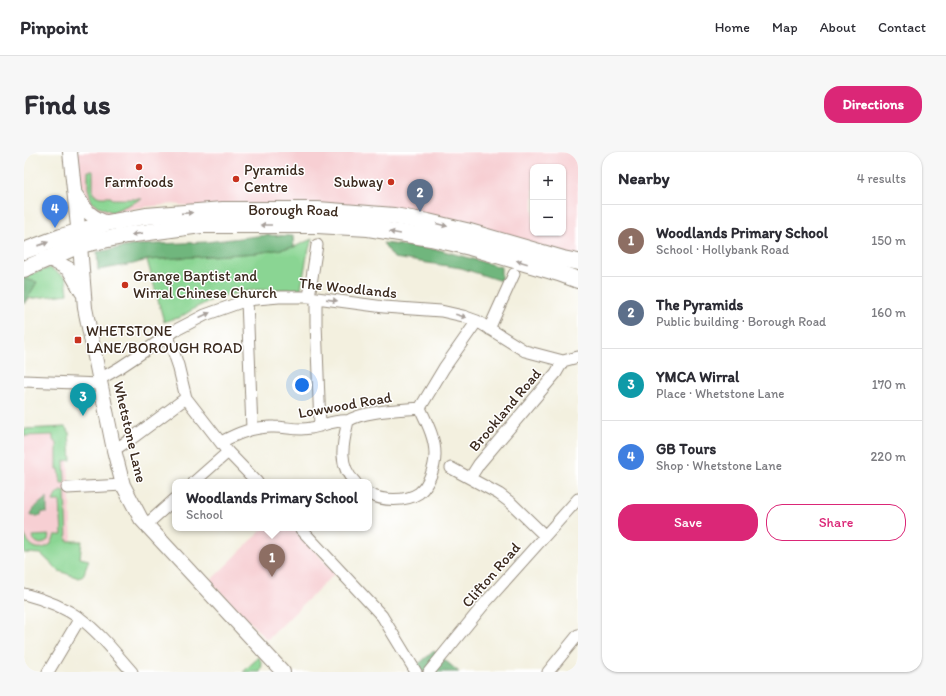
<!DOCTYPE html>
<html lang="en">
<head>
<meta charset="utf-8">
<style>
  :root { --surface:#fff; --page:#f7f7f7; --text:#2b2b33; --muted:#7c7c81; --line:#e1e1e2; --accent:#db2777 }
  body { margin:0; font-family:Itim,sans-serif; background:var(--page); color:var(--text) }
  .controls { position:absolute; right:12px; top:12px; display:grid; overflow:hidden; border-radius:8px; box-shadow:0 1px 3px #0004 }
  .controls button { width:36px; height:36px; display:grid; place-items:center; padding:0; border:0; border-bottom:1px solid var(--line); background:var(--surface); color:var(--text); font:20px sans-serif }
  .you { position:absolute; left:278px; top:233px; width:14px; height:14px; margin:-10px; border:3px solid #fff; border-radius:50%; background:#1a73e8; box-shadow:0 0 0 6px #1a73e833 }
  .badge { display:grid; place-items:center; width:26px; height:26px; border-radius:50%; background:var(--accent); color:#fff; font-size:13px; font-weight:700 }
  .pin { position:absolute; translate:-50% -33px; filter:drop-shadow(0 1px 2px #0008) }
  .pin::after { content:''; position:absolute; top:21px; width:14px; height:12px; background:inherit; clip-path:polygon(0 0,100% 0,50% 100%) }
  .popup { position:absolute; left:148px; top:327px; width:200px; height:52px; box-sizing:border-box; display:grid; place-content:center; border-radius:8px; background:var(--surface); filter:drop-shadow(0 1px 3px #0005); font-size:13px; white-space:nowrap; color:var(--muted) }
  .popup b { font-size:15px; color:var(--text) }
  .popup::after { content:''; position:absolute; left:50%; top:100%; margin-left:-8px; border:8px solid transparent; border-top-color:var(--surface) }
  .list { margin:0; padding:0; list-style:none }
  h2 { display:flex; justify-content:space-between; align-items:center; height:52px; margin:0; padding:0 16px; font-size:17px }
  h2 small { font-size:13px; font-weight:400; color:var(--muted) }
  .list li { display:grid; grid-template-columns:26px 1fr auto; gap:12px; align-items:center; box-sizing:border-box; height:72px; padding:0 16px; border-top:1px solid var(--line) }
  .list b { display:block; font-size:15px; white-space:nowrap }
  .list p { margin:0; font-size:13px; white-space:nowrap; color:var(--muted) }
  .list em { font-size:13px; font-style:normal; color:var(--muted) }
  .actions { display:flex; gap:8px; padding:12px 16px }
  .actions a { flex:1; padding:9px 0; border:1px solid var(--accent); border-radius:16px; text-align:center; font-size:14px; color:var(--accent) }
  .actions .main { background:var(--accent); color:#fff }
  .map { position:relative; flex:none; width:554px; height:520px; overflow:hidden; border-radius:16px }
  header { display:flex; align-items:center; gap:24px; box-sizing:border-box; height:56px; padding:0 20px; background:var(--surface); border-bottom:1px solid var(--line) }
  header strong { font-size:19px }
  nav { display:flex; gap:22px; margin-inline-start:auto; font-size:14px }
  .intro { display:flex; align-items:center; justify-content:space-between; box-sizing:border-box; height:96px; padding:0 24px }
  h1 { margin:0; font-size:28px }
  .button { padding:10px 18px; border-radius:16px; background:var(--accent); color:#fff; font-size:14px; font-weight:700 }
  main { display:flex; gap:24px; padding:0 24px }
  aside { flex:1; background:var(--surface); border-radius:16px; box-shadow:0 1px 3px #0004 }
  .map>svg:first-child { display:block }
  .built { fill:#f7cfd3; fill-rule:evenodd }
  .green { fill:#8ad593; stroke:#628058 }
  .forest { fill:#6fb67d; stroke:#55704e }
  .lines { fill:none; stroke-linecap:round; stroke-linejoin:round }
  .minor-casing { stroke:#978d7e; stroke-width:13 }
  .major-casing { stroke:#978d7e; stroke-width:16 }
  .highway-casing { stroke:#978d7e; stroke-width:18 }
  .minor { stroke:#fff; stroke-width:11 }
  .major { stroke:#fff; stroke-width:14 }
  .highway { stroke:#fff; stroke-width:16 }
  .oneway { fill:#a79f9a }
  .poi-dot { fill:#c8321e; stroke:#fff; stroke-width:1.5 }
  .labels { text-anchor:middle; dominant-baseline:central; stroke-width:3; stroke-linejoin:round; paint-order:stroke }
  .poi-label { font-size:15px; fill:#3b2a1e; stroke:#fff; text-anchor:start }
  .street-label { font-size:15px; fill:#3b2a1e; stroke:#fff }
</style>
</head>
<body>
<header>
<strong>Pinpoint</strong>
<nav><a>Home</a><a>Map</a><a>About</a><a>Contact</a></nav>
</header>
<div class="intro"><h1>Find us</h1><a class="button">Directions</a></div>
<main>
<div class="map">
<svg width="554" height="520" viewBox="0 0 554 520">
  <rect width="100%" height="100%" fill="#fff"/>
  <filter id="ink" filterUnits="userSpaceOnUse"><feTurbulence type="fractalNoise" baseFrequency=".025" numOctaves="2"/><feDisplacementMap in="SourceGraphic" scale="8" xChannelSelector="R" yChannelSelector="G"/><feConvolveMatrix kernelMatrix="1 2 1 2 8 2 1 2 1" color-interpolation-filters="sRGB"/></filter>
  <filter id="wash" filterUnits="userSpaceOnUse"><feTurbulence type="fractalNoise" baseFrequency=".012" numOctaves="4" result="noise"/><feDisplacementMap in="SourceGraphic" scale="16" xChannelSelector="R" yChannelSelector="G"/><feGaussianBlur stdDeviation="0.9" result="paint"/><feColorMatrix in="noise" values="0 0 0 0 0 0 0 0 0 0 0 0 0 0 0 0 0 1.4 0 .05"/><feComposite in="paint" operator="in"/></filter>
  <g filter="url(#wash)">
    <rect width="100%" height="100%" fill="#f3f0df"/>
    <!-- built -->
    <path class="built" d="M51 0H554V105L149 52 111 56 85 66 77 65 62 49 60 37 54 29ZM509 15H539V81H509Z
      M38 278 43 287 48 392 31 402 0 401V279Z
      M240 376H269L311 421 243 488 186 429Z"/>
    <!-- green -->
    <path class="green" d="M64 19H69V42L76 45H87L88 47H118L88 60 68 51 64 36Z
      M288 87 283 104 277 137 229 138 194 145 171 156 155 166 148 167 140 170 123 108 233 101 270 95Z
      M26 116 42 126 44 142 3 147 13 130 0 127V124Z
      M41 275 45 280 47 308 40 309 41 331H37L35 317H33V291L29 288V283L0 284V277Z
      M38 339H41L43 389H58L56 406 65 408 59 424 55 426 35 419 17 402 0 401V382C6 395 14 401 27 392L31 383H38L36 349H29L33 341Z
      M25 383 24 388 17 392C13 391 9 389 9 384Z
      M235 505 238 513 236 520H219Z"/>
    <!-- forest -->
    <path class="forest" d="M242 83 269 84 270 95 233 101 123 108 109 112 74 118 73 100 111 93 182 90Z
      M359 91 416 98 477 115V129L437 116 370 106Z
      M0 127 13 130 0 152Z
      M23 345V361L18 360 17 364H7C8 355 17 351 23 345Z
      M410 499 435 520H385Z"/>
  </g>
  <g filter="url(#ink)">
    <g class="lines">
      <defs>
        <path id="minor" d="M285 145 293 93
          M292 146V171L296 274
          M223 148 228 277
          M465 177 490 122
          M144 184 154 213 162 246 204 300 233 330
          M76 227 95 216 152 178 181 163 223 148 255 145H285L360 155 417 159 439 164 453 169 501 199 539 209 554 205
          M0 229 76 232
          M396 256 420 216 453 169
          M324 269C319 291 313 313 331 330
          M197 290C214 281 231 274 250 275 263 275 275 279 287 276 299 274 312 267 324 269 338 259 377 258 396 256 403 271 411 286 411 302 411 315 405 333 395 341 382 350 358 349 345 342
          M90 298 107 287 162 246
          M427 316 475 342 487 351 521 384
          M446 326 455 312 532 221 539 209
          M170 330 204 300
          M43 336 99 333
          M122 373 151 347
          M276 376 358 464 392 520
          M0 442C19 447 40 455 57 467 76 481 92 502 108 520
          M24 520 56 466
          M405 520 461 451 554 347
          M524 520 554 483"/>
        <path id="major" d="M46 0 56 93 61 156 90 298 99 333 117 367 259 520
          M51 42C63 59 63 63 83 71
          M24 106 45 117 58 140"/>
        <g id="highway">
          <path id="s1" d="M0 99 37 85 83 71 122 64 199 58H294L370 64 404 70 442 79 539 107 554 110"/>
          <path d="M0 117 56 93 103 83 177 73H293L344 76 407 86 446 95 535 121 554 128"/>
        </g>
      </defs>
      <!-- minor casing -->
      <use href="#minor" class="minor-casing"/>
      <!-- major casing -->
      <use href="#major" class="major-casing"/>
      <!-- highway casing -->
      <use href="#highway" class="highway-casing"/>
      <!-- minor -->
      <use href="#minor" class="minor"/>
      <!-- major -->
      <use href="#major" class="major"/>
      <!-- highway -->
      <use href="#highway" class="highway"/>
    </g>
    <!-- one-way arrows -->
    <defs><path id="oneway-solid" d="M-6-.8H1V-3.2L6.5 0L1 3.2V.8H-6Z"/></defs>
    <g class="oneway">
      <use href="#oneway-solid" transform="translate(163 61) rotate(-4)"/>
      <use href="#oneway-solid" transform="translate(242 73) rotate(180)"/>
      <use href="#oneway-solid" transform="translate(418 73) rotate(14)"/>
      <use href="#oneway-solid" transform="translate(371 81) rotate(-170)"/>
      <use href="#oneway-solid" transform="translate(113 82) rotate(172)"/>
      <use href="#oneway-solid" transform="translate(19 92) rotate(-20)"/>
      <use href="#oneway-solid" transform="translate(498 110) rotate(-164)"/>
      <use href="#oneway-solid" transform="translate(308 148) rotate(8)"/>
      <use href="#oneway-solid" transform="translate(181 163) rotate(-24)"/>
      <use href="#oneway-solid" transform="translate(437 164) rotate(16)"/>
    </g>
  </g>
  <!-- markers -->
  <g class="poi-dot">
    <circle cx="115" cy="15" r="4"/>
    <circle cx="212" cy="27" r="4"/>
    <circle cx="367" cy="30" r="4"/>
    <circle cx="101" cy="133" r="4"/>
    <rect x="50" y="184" width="8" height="8" rx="2"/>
  </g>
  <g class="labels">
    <!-- poi labels -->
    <g class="poi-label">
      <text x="220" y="18">Pyramids<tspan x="220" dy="17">Centre</tspan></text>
      <text x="115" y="30" text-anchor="middle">Farmfoods</text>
      <text x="359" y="30" text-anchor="end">Subway</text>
      <text x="109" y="124">Grange Baptist and<tspan x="109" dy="17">Wirral Chinese Church</tspan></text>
      <text x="62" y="179">WHETSTONE<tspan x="62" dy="17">LANE/BOROUGH ROAD</tspan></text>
    </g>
    <!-- street labels -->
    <g class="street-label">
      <text stroke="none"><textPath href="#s1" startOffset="275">Borough Road</textPath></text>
      <text transform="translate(324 136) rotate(6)">The Woodlands</text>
      <text transform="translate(321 253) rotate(-10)">Lowwood Road</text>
      <text transform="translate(481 258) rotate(-50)">Brookland Road</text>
      <text transform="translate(106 280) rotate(77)">Whetstone Lane</text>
      <text transform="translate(467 423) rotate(-49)">Clifton Road</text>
    </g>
  </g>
</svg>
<div class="controls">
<button>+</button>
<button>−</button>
</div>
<div class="you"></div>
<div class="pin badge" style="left:248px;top:425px;background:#8d6e63">1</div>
<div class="popup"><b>Woodlands Primary School</b>School</div>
<div class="pin badge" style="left:396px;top:60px;background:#5c6f8a">2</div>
<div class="pin badge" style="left:59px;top:264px;background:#0f9aa8">3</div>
<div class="pin badge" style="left:31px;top:76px;background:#3f7fe0">4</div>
</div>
<aside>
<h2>Nearby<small>4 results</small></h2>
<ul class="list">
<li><span class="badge" style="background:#8d6e63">1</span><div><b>Woodlands Primary School</b><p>School · Hollybank Road</p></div><em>150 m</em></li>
<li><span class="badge" style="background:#5c6f8a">2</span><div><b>The Pyramids</b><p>Public building · Borough Road</p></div><em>160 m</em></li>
<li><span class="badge" style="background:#0f9aa8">3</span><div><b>YMCA Wirral</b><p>Place · Whetstone Lane</p></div><em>170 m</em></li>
<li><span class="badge" style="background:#3f7fe0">4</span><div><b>GB Tours</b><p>Shop · Whetstone Lane</p></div><em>220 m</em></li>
</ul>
<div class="actions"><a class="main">Save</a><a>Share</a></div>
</aside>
</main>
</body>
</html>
